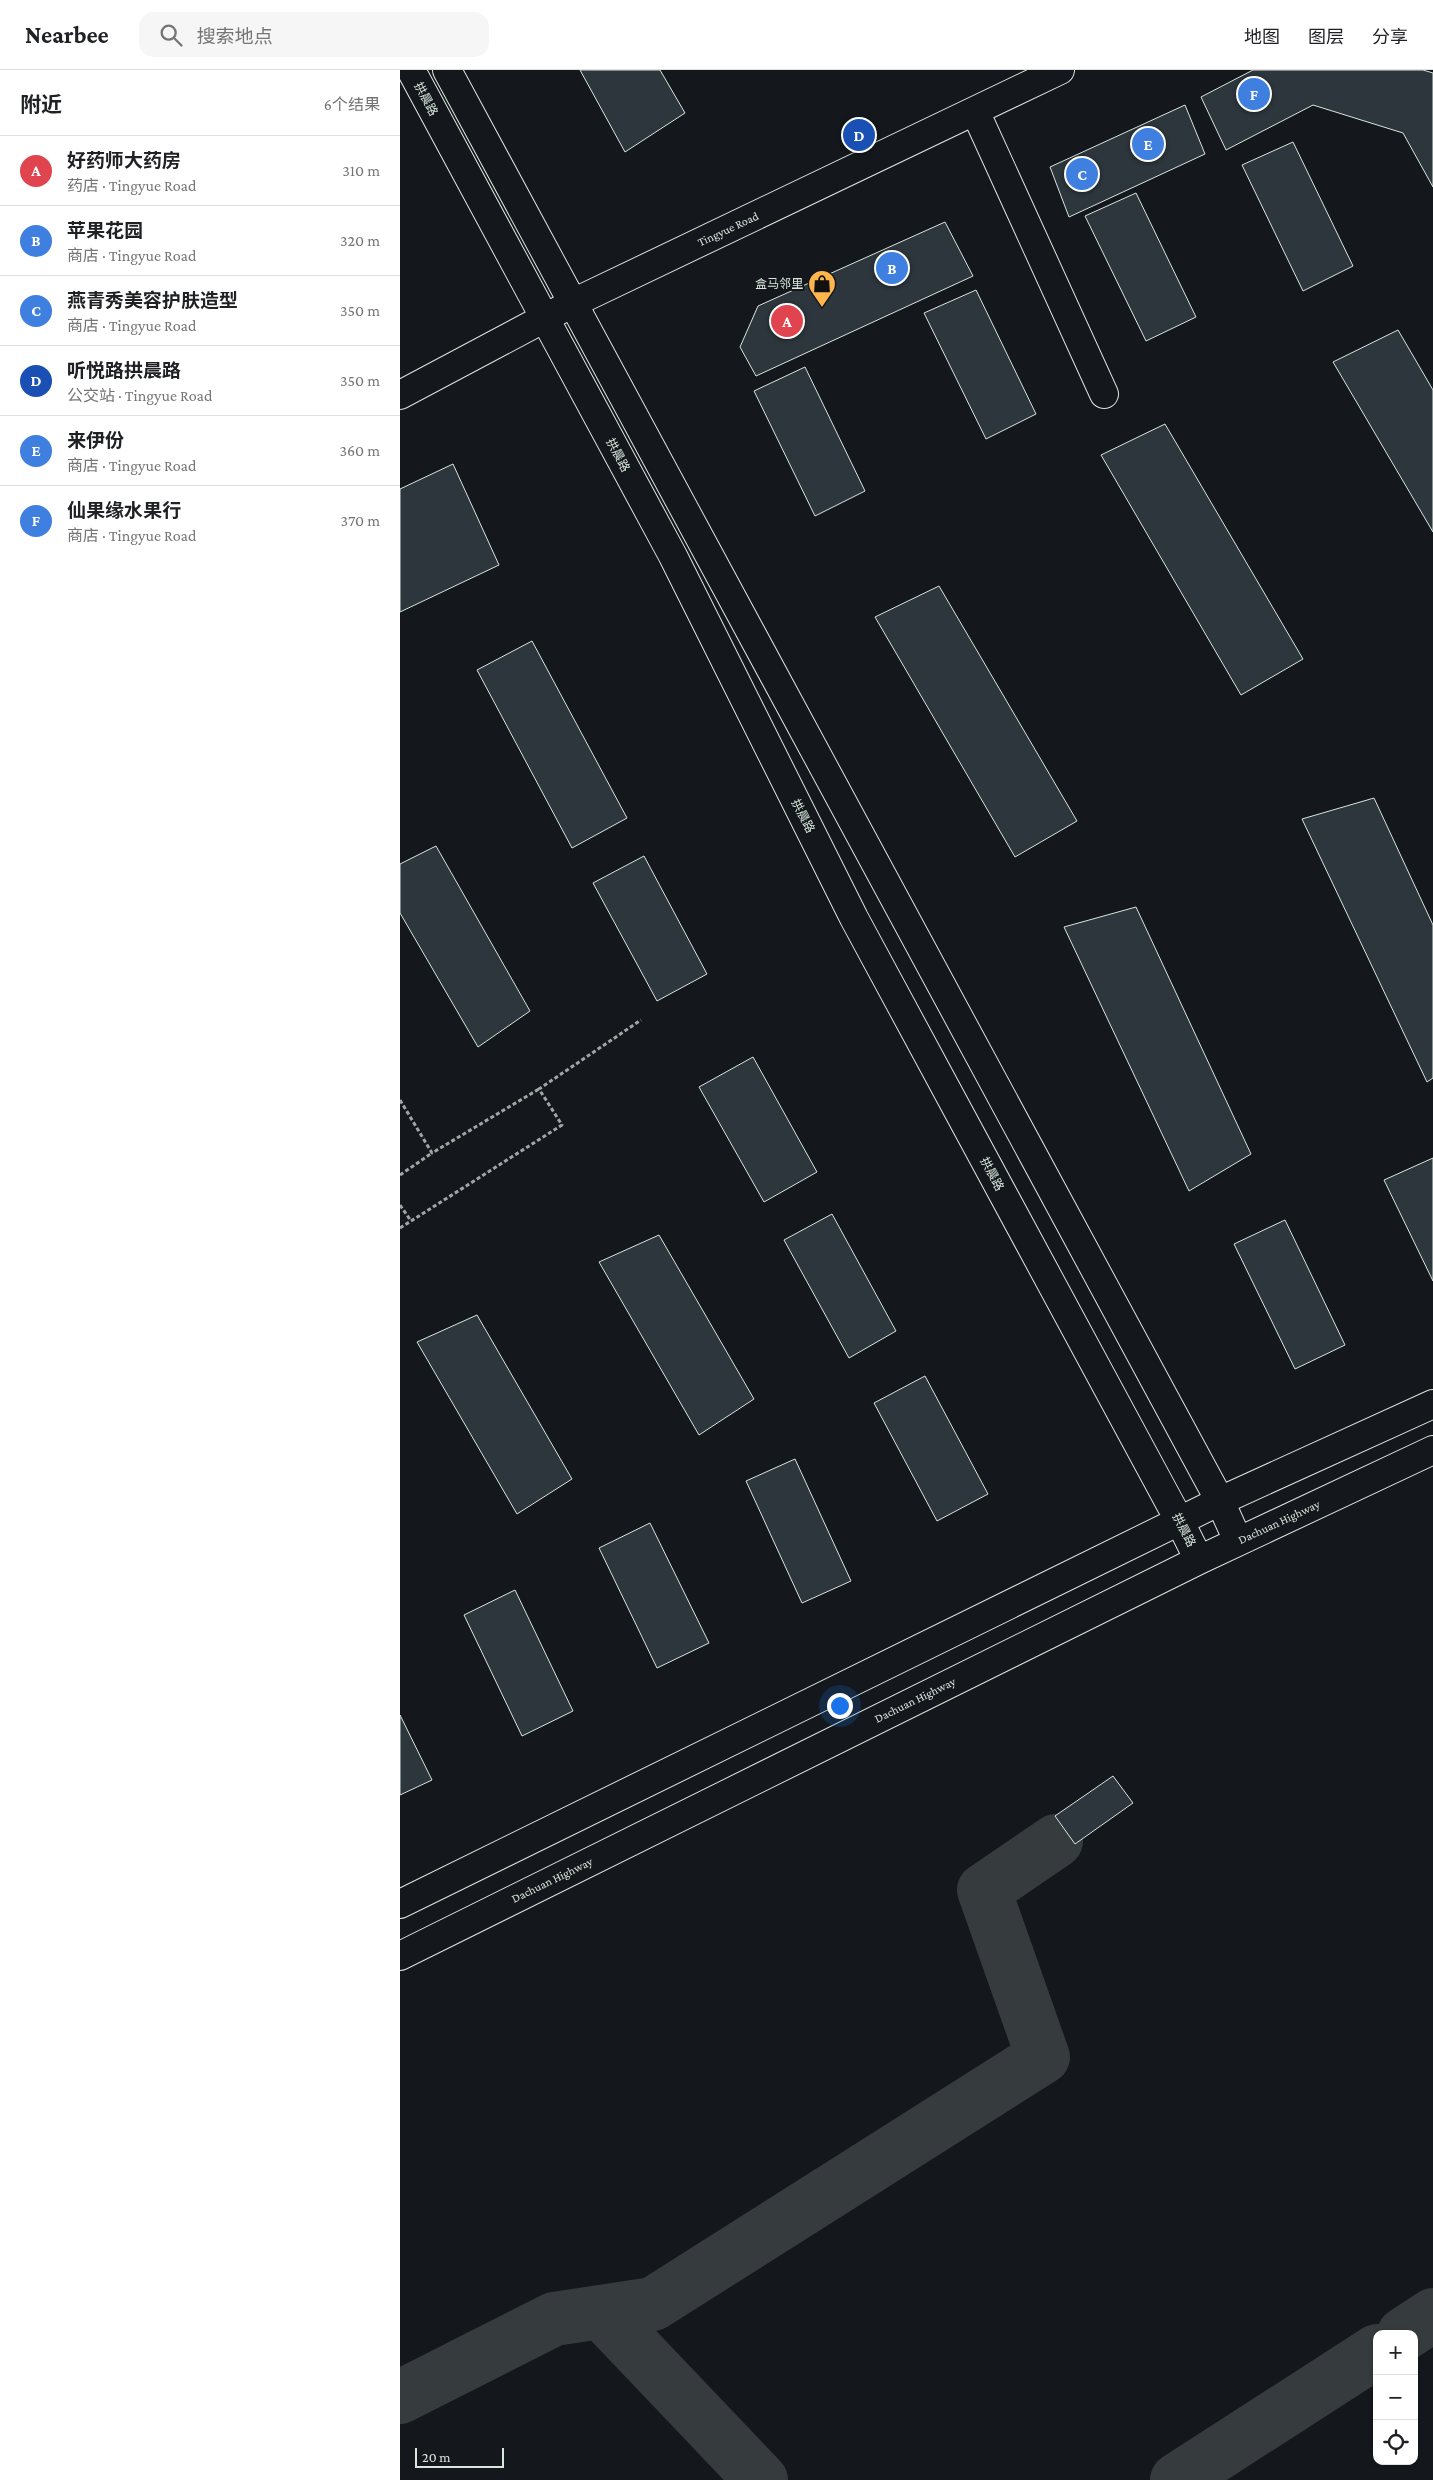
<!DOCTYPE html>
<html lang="zh">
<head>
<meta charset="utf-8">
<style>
  :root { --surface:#fff; --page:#f6f6f6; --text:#202124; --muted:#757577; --line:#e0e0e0; --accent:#d93025 }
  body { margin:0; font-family:"Crimson Pro","Noto Sans SC",serif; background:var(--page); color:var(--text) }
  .controls { position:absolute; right:15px; bottom:15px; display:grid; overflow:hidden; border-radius:10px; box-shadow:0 1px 4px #0004 }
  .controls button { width:45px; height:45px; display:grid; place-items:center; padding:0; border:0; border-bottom:1px solid var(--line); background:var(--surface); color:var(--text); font:25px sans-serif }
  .scale { position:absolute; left:15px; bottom:12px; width:89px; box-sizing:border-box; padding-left:5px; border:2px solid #d8e6dc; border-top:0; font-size:14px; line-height:18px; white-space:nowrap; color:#d8e6dc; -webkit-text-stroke:4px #14181c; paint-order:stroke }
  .you { position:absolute; left:439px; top:1635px; width:18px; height:18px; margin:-12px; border:4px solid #fff; border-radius:50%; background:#1a73e8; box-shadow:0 0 0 8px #1a73e833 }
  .badge { display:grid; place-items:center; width:32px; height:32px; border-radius:50%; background:var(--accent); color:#fff; font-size:16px; font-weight:700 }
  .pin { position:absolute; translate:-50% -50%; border:2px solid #fff; box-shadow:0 1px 5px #0006 }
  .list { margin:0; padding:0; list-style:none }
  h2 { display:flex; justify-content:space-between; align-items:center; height:65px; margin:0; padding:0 20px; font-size:21px }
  h2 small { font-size:16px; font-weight:400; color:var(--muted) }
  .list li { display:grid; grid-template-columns:32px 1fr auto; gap:15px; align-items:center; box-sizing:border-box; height:70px; padding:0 20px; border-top:1px solid var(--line) }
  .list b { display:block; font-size:19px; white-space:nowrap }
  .list p { margin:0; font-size:16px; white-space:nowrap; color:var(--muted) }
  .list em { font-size:16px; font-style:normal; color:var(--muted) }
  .icon { flex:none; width:28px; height:28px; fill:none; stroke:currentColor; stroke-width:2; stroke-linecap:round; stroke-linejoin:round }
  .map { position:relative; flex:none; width:1033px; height:2410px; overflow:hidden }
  header { display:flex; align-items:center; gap:30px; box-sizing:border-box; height:70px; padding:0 25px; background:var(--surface); border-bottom:1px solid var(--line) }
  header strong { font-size:24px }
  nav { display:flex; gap:28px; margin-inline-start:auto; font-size:18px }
  .search { width:350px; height:45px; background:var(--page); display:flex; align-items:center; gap:12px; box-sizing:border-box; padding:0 18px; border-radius:15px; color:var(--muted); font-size:19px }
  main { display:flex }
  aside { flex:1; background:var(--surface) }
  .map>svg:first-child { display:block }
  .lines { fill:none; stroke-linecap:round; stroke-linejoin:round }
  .river { stroke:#363b3e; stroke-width:54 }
  .building { fill:#2c363c; stroke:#d8e6dc }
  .minor-casing { stroke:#d8e6dc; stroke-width:30 }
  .major-casing { stroke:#d8e6dc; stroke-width:30 }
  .path { stroke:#9da8a2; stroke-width:3; stroke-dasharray:4 2.5; stroke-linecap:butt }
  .minor { stroke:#14181c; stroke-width:28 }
  .major { stroke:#14181c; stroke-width:28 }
  .labels { text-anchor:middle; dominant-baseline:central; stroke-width:4; stroke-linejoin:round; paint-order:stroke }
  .street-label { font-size:12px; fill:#d8e6dc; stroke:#14181c }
  .poi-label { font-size:12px; fill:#d8e6dc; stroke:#14181c; text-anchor:end }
</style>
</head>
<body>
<header>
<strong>Nearbee</strong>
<div class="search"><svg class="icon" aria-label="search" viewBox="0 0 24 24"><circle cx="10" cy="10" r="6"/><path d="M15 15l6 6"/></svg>搜索地点</div>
<nav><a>地图</a><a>图层</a><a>分享</a></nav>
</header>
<main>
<aside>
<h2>附近<small>6个结果</small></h2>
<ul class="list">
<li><span class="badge" style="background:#e0444e">A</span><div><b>好药师大药房</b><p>药店 · Tingyue Road</p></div><em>310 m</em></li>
<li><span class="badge" style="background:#3f7fe0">B</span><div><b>苹果花园</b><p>商店 · Tingyue Road</p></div><em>320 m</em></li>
<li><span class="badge" style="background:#3f7fe0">C</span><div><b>燕青秀美容护肤造型</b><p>商店 · Tingyue Road</p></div><em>350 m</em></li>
<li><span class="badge" style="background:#1a4fb4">D</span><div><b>听悦路拱晨路</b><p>公交站 · Tingyue Road</p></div><em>350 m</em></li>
<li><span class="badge" style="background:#3f7fe0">E</span><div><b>来伊份</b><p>商店 · Tingyue Road</p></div><em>360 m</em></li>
<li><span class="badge" style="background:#3f7fe0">F</span><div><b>仙果缘水果行</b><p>商店 · Tingyue Road</p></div><em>370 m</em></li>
</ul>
</aside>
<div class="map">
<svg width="1033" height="2410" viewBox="0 0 1033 2410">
  <rect width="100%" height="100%" fill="#14181c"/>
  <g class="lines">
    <!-- river -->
    <path class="river" d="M201 2242 361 2410
      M1004 2264 1033 2245
      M0 2327 154 2249 253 2234 643 1987 584 1820 656 1771
      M777 2410 977 2281"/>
  </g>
  <!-- building -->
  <path class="building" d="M180 0H260L285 43 225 82Z
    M853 0H1023L1033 3V117L1003 63 913 35 826 80 801 27Z
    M785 35 805 84 669 147 650 97Z
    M893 72 953 196 903 221 842 95Z
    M736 123 796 247 746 271 685 146Z
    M545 152 573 206 356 306 340 277 358 236Z
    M576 220 636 344 586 369 524 243Z
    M998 260 1033 320V462L933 292Z
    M405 297 465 421 415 446 354 321Z
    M765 354 903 589 841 625 701 385Z
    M53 394 99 495 0 542V419Z
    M539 516 677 751 615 787 475 547Z
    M132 571 227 748 172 778 77 600Z
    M974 728 1033 855V1008L1027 1012 902 749Z
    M36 776 130 941 78 977 0 843V794Z
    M244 786 307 904 257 931 193 813Z
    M736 837 851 1084 789 1121 664 857Z
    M353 987 417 1102 364 1132 299 1017Z
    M1033 1088V1211L984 1110Z
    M432 1144 496 1261 449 1288 384 1170Z
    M885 1150 945 1275 895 1299 834 1174Z
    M259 1165 354 1329 299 1365 199 1192Z
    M77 1245 172 1409 117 1444 17 1272Z
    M525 1306 588 1424 537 1451 474 1333Z
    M395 1389 451 1511 402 1533 346 1411Z
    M250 1453 309 1573 257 1598 199 1478Z
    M115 1520 173 1641 122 1666 64 1545Z
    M0 1645 32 1710 0 1725Z
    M713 1706 733 1733 675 1774 655 1746Z"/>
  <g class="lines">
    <defs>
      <path id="minor" d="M575 41 704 324
        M0 325 173 233 660 0"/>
      <path id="major" d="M11 0 273 486 454 848 780 1452 799 1490
        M47 0 820 1431 838 1471
        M0 1834 820 1431 1033 1334
        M0 1886 799 1490 1033 1380"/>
    </defs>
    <!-- minor casing -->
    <use href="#minor" class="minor-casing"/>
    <!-- major casing -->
    <use href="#major" class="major-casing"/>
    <!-- path -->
    <path class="path" d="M0 1030 32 1083 139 1019
      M0 1105 32 1083
      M0 1135 11 1151
      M0 1158 162 1055 139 1019 241 950"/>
    <!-- minor -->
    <use href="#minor" class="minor"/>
    <!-- major -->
    <use href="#major" class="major"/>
  </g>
  <!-- icons -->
  <defs>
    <symbol id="shop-pin" viewBox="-11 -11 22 30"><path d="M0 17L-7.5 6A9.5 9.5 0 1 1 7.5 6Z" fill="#ffb74d" stroke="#14181c"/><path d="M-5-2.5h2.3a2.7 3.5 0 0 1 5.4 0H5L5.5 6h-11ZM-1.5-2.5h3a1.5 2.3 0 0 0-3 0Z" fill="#111"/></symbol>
  </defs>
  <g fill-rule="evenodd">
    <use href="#shop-pin" x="406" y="198" width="32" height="43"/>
  </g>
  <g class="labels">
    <!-- street labels -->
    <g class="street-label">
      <text transform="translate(26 29) rotate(62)">拱晨路</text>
      <text transform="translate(328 159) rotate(-25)">Tingyue Road</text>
      <text transform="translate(218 385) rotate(62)">拱晨路</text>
      <text transform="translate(403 746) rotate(63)">拱晨路</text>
      <text transform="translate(592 1104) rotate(62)">拱晨路</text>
      <text transform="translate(879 1452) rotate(-25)">Dachuan Highway</text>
      <text transform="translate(784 1460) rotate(63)">拱晨路</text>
      <text transform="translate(515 1630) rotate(-26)">Dachuan Highway</text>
      <text transform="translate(152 1810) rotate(-26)">Dachuan Highway</text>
    </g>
    <!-- poi labels -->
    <g class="poi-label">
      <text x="403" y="214">盒马邻里</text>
    </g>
  </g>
</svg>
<div class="controls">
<button>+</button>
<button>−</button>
<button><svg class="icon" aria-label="locate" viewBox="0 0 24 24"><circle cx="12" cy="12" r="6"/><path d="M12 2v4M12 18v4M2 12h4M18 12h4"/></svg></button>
</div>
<div class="scale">20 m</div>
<div class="you"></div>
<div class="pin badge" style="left:387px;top:251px;background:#e0444e">A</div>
<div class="pin badge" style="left:492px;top:198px;background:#3f7fe0">B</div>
<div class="pin badge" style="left:682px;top:104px;background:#3f7fe0">C</div>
<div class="pin badge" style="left:459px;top:65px;background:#1a4fb4">D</div>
<div class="pin badge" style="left:748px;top:74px;background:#3f7fe0">E</div>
<div class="pin badge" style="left:854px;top:24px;background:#3f7fe0">F</div>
</div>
</main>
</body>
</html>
